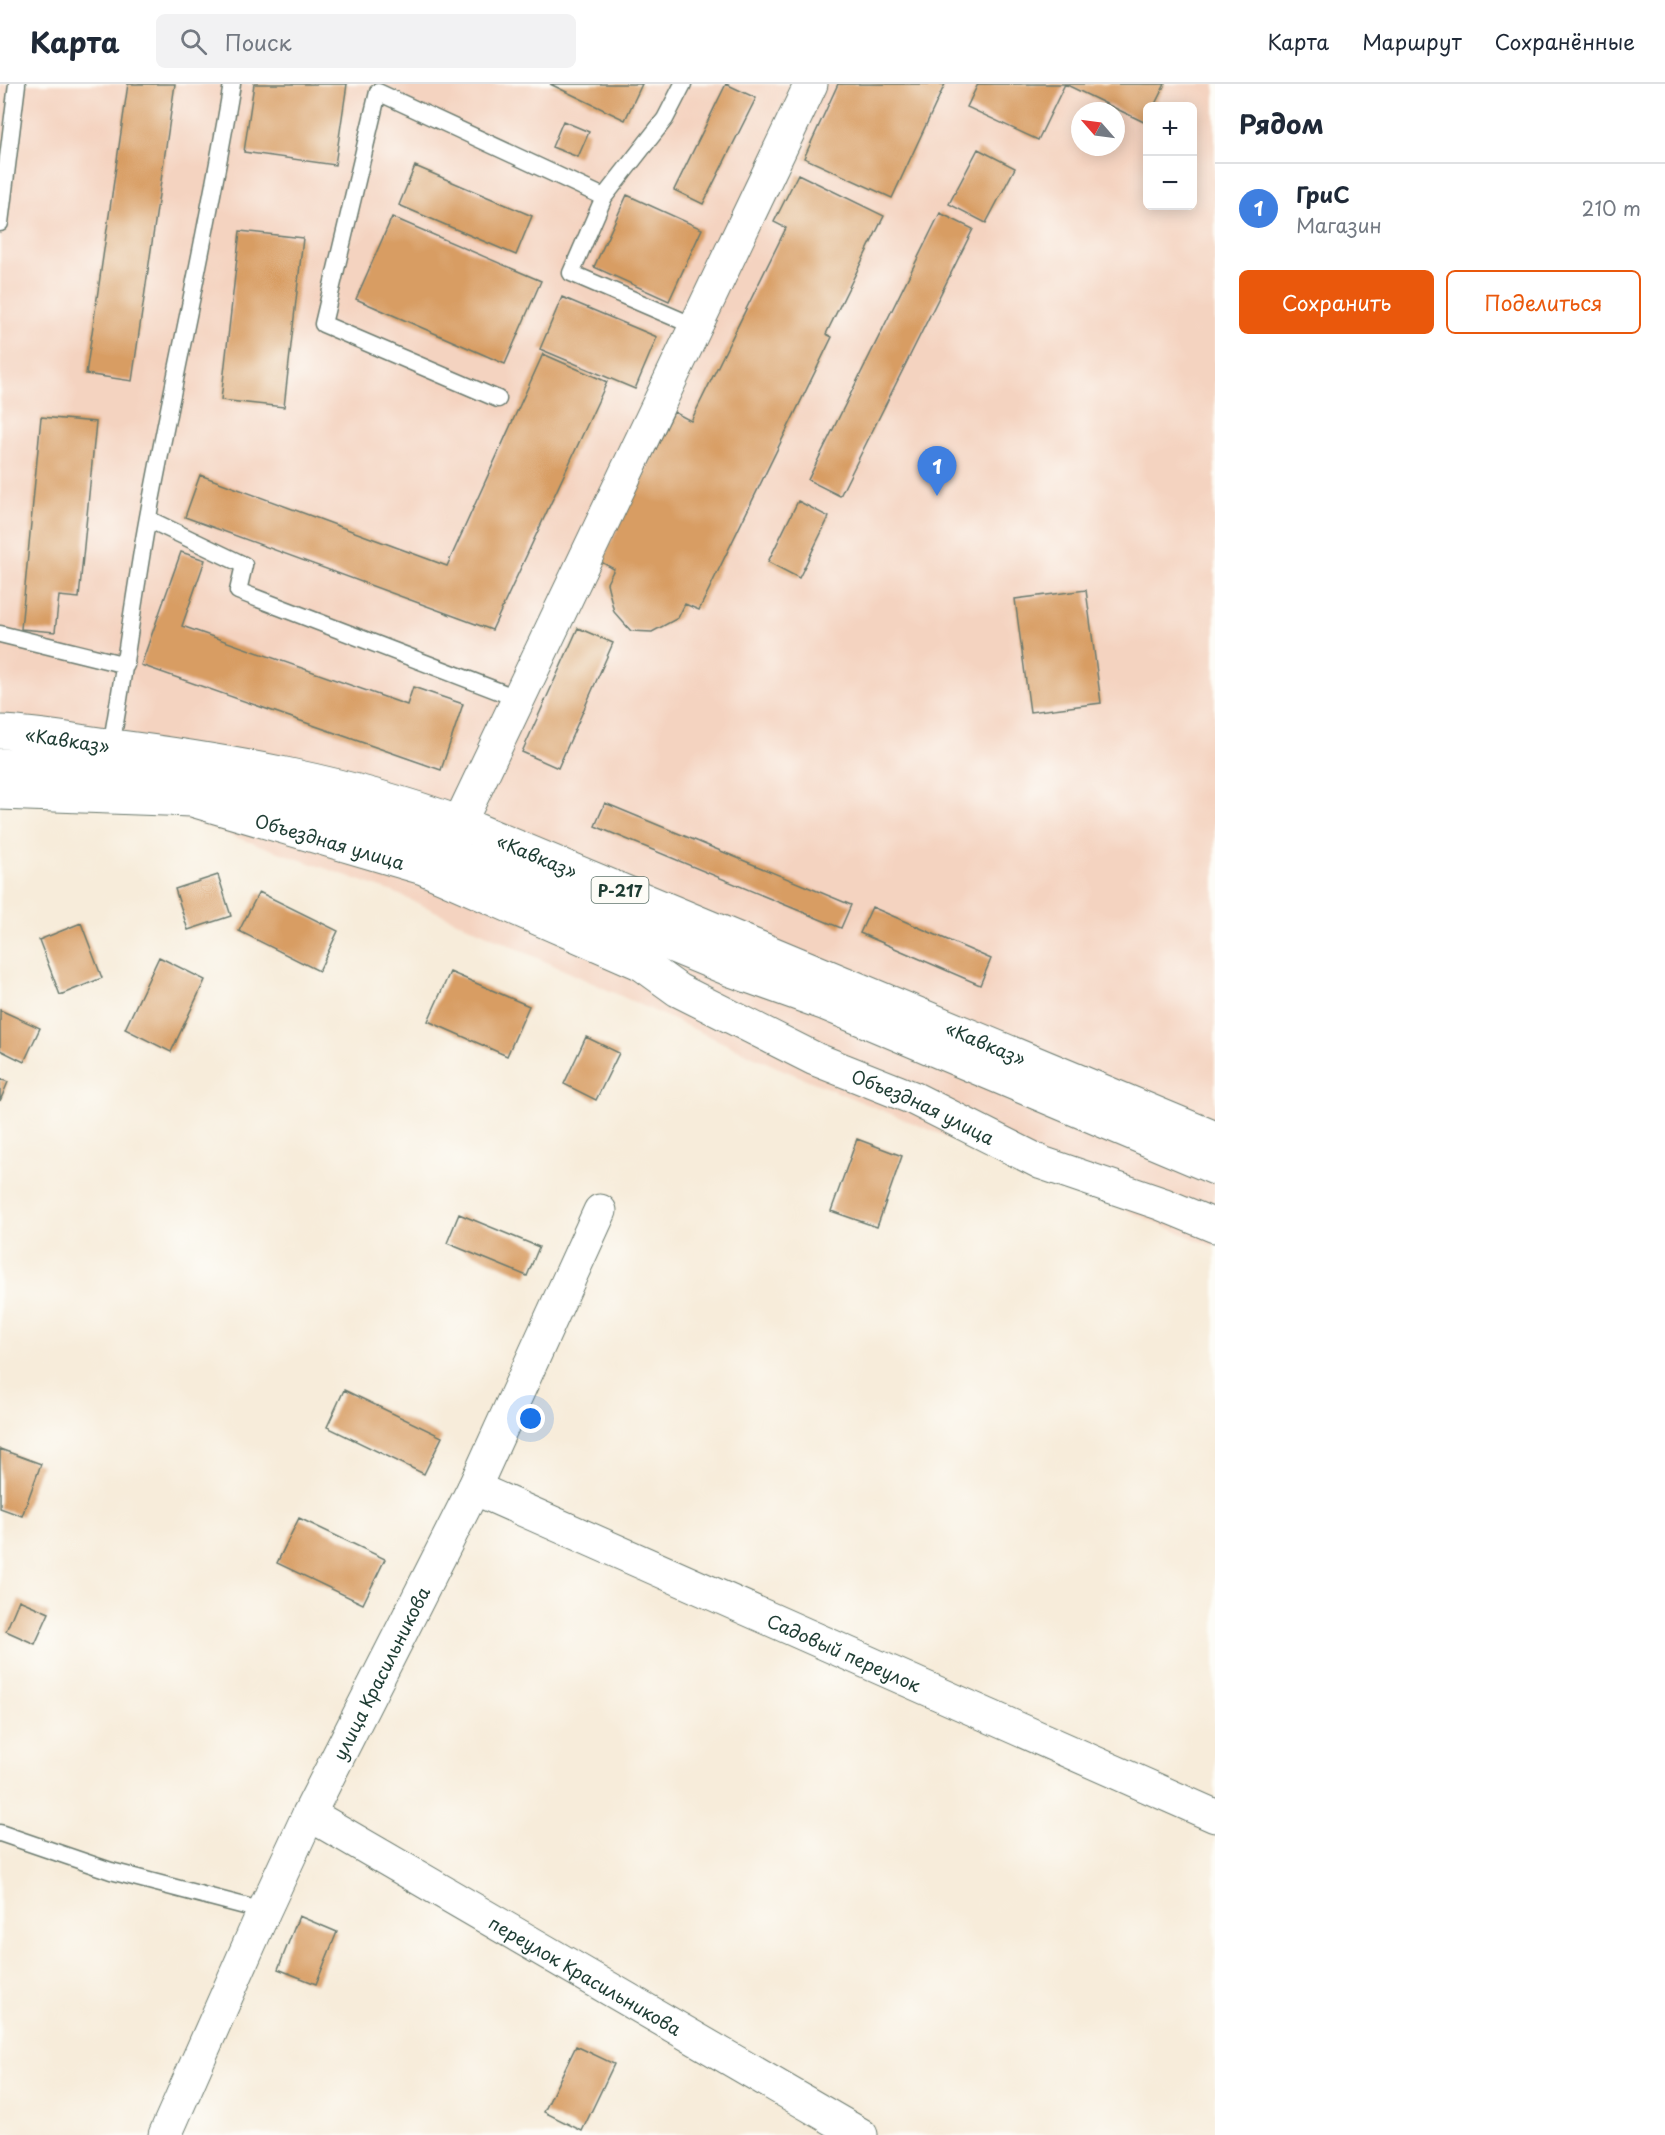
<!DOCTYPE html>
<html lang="ru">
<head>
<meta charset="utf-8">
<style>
  :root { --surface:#fff; --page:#f2f2f3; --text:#1f2937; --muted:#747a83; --line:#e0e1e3; --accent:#ea580c }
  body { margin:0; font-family:"Playpen Sans",sans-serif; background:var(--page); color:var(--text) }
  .controls { position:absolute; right:18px; top:18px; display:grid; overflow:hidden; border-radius:9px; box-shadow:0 3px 15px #0003 }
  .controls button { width:54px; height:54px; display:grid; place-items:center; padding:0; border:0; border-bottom:2px solid var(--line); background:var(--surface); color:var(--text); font:30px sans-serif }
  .compass { position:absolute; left:1071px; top:18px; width:54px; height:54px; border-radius:50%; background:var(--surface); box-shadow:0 3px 15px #0003; rotate:298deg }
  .you { position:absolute; left:531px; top:1335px; width:21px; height:21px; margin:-15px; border:4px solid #fff; border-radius:50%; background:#1a73e8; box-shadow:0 0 0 9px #1a73e833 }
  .badge { display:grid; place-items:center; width:39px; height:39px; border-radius:50%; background:var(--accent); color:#fff; font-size:20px; font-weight:700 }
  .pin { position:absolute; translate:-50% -50px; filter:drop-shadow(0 2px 3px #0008) }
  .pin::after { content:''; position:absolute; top:32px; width:21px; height:18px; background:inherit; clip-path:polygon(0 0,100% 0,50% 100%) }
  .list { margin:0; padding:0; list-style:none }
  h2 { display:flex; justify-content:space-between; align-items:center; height:78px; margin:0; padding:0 24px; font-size:26px }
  h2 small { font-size:20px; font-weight:400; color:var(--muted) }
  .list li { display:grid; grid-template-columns:39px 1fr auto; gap:18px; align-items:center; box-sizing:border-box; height:90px; padding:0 24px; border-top:2px solid var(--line) }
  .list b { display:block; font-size:22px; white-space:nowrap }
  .list p { margin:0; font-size:20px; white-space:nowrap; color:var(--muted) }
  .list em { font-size:20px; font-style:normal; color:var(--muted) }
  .actions { display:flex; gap:12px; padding:18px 24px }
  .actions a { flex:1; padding:14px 0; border:2px solid var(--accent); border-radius:9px; text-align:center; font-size:21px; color:var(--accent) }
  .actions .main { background:var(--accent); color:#fff }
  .icon { flex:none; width:33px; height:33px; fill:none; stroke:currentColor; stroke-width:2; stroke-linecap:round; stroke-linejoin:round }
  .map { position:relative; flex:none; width:1215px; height:2051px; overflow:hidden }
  header { display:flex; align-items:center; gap:36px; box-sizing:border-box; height:84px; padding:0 30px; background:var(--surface); border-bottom:2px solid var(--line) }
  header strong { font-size:28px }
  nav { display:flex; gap:33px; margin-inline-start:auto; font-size:21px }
  .search { width:420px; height:54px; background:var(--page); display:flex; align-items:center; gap:15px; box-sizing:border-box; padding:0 21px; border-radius:9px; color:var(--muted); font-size:22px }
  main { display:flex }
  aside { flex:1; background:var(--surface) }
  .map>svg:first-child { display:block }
  .built { fill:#f4d3c0; fill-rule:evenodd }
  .building { fill:#d89d63 }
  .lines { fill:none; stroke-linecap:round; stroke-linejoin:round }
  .lane-casing { stroke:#6b7a6e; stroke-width:19 }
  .street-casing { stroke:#6b7a6e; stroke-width:35 }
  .secondary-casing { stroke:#6b7a6e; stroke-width:35 }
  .primary-casing { stroke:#6b7a6e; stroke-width:35 }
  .lane { stroke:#fff; stroke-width:16 }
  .street { stroke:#fff; stroke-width:33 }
  .secondary { stroke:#fff; stroke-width:33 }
  .primary { stroke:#fff; stroke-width:33 }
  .labels { text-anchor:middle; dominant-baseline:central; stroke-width:6; stroke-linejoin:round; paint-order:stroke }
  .shield { fill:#fdfcf7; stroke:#62766e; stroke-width:1.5 }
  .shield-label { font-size:16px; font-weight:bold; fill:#1f3d34 }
  .street-label { font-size:18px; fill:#1f3d34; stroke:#fdfcf7 }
</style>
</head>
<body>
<header>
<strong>Карта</strong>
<div class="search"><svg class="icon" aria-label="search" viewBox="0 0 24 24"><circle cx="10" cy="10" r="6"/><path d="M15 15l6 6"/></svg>Поиск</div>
<nav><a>Карта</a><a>Маршрут</a><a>Сохранённые</a></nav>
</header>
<main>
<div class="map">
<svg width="1215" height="2051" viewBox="0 0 1215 2051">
  <rect width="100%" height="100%" fill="#fdfcf7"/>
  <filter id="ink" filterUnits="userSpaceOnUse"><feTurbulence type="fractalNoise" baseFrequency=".0167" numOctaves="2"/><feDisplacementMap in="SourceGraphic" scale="12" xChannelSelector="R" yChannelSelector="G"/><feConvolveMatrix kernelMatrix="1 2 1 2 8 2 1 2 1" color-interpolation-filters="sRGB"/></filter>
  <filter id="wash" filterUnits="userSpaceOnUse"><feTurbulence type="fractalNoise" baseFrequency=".008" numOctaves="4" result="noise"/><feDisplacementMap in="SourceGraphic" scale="24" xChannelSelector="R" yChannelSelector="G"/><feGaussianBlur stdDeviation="1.35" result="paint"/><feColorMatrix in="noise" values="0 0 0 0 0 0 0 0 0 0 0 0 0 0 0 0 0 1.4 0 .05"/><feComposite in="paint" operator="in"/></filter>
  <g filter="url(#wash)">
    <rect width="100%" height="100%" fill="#f7ecda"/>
    <!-- built -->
    <path class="built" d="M0 0H1215V1163L779 984 393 808 110 709 0 708ZM1148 22H1192V122H1148ZM1080 27H1116V63H1080Z"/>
    <g id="blocks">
      <!-- building -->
      <path class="building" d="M128 0H175L132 297 86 290Z
        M254 0H347L335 81 244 68Z
        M550 0H642L625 36Z
        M726 0 756 14 703 120 674 106Z
        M838 0H945L892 114 804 74Z
        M978 0H1165L1154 22H1148L1146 39 1065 0 1038 56 967 23Z
        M563 37 589 48 578 73 552 63Z
        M978 65 1015 84 986 139 949 120Z
        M415 82 532 132 516 171 399 121Z
        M798 90 884 132 826 250 832 253 699 526 685 520 678 534 652 548 631 547 614 528 607 499 614 485 601 478 674 328 691 337 786 144 774 138Z
        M627 111 702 145 669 217 594 183Z
        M940 129 973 145 840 412 808 396Z
        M392 133 541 197 505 280 356 215Z
        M240 147 303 154 284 323 221 316Z
        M562 213 657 253 635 305 540 265Z
        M543 270 607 298 492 546 185 433 200 391 447 482Z
        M41 333 96 338 79 514 59 512 55 548 21 545Z
        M798 417 829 433 799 494 768 478Z
        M181 468 205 476 182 542 407 621 413 603 463 620 441 686 141 581Z
        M1086 506 1101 619 1030 628 1015 515Z
        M578 544 613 559 558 684 522 668Z
        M605 719 851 821 841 844 595 742Z
        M218 791 231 832 188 846 175 805Z
        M259 808 338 847 319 887 239 847Z
        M872 823 991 875 980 901 860 849Z
        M81 839 102 894 60 911 39 856Z
        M159 873 205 896 171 968 125 945Z
        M450 888 529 922 507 972 428 937Z
        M0 926 40 944 24 978 0 966Z
        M586 953 619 969 596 1016 564 1000Z
        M0 995 8 998 0 1017Z
        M857 1055 902 1072 877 1143 831 1127Z
        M459 1130 539 1163 527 1192 447 1159Z
        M344 1306 442 1353 424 1390 327 1343Z
        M0 1365 41 1380 22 1432 0 1424Z
        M299 1434 385 1475 363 1520 277 1479Z
        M19 1516 49 1529 35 1560 6 1547Z
        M299 1832 337 1848 316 1900 278 1885Z
        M576 1962 614 1980 582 2047 544 2028Z"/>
    </g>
  </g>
  <g filter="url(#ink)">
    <use href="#blocks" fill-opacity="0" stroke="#6b7a6e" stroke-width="1.5"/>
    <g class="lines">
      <defs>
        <path id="lane" d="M604 113 665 35 683 0
          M0 139 17 0
          M498 315 323 240 378 8 604 113 571 189 694 242
          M148 435 244 481 238 507 519 615
          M0 550 126 581
          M111 662C125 586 134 509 148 433 175 288 208 145 232 0
          M0 1749 111 1787 264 1827"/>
        <g id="street">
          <path id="s1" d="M0 709 192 716 423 784 642 880"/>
          <path id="s2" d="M640 858 642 880 678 906 815 975 913 1014 1042 1079 1162 1120 1215 1142"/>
          <path id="s3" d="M474 1404 1215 1732"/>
          <path id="s4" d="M309 1730 861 2051"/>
          <path id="s5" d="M165 2051 264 1827 309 1730 474 1404 600 1127"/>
        </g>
        <path id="secondary" d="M447 765 811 0"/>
        <g id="primary">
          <path id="s6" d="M0 648C37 649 76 657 113 662 231 677 348 698 460 739L1215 1054"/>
          <path d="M0 681H23L210 704 279 715 402 750 731 886 826 920 1215 1084"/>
        </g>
      </defs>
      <!-- lane casing -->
      <use href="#lane" class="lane-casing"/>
      <!-- street casing -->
      <use href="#street" class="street-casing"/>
      <!-- secondary casing -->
      <use href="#secondary" class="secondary-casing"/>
      <!-- primary casing -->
      <use href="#primary" class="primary-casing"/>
      <!-- lane -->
      <use href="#lane" class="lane"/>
      <!-- street -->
      <use href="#street" class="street"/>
      <!-- secondary -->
      <use href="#secondary" class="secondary"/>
      <!-- primary -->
      <use href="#primary" class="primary"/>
    </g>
  </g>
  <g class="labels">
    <!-- shield labels -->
    <rect class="shield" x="591.5" y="793" width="57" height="26" rx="4.5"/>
    <g class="shield-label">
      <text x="620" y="806">Р-217</text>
    </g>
    <!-- street labels -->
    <g class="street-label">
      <text stroke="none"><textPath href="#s6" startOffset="68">«Кавказ»</textPath></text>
      <text stroke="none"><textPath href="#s1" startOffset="336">Объездная улица</textPath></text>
      <text stroke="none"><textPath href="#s6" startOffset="554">«Кавказ»</textPath></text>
      <text stroke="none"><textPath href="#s6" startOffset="1040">«Кавказ»</textPath></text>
      <text stroke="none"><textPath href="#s2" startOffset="338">Объездная улица</textPath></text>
      <text stroke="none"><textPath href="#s3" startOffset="405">Садовый переулок</textPath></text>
      <text stroke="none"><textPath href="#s5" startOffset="510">улица Красильникова</textPath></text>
      <text stroke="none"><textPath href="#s4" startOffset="320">переулок Красильникова</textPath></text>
    </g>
  </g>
</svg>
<div class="controls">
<button>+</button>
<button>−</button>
</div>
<svg class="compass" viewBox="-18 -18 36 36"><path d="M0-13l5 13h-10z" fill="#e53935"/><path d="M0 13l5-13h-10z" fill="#747a83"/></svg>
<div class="you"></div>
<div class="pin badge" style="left:937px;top:412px;background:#3f7fe0">1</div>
</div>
<aside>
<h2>Рядом<small></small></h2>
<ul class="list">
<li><span class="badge" style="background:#3f7fe0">1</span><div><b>ГриС</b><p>Магазин</p></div><em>210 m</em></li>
</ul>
<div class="actions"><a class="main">Сохранить</a><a>Поделиться</a></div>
</aside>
</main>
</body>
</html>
